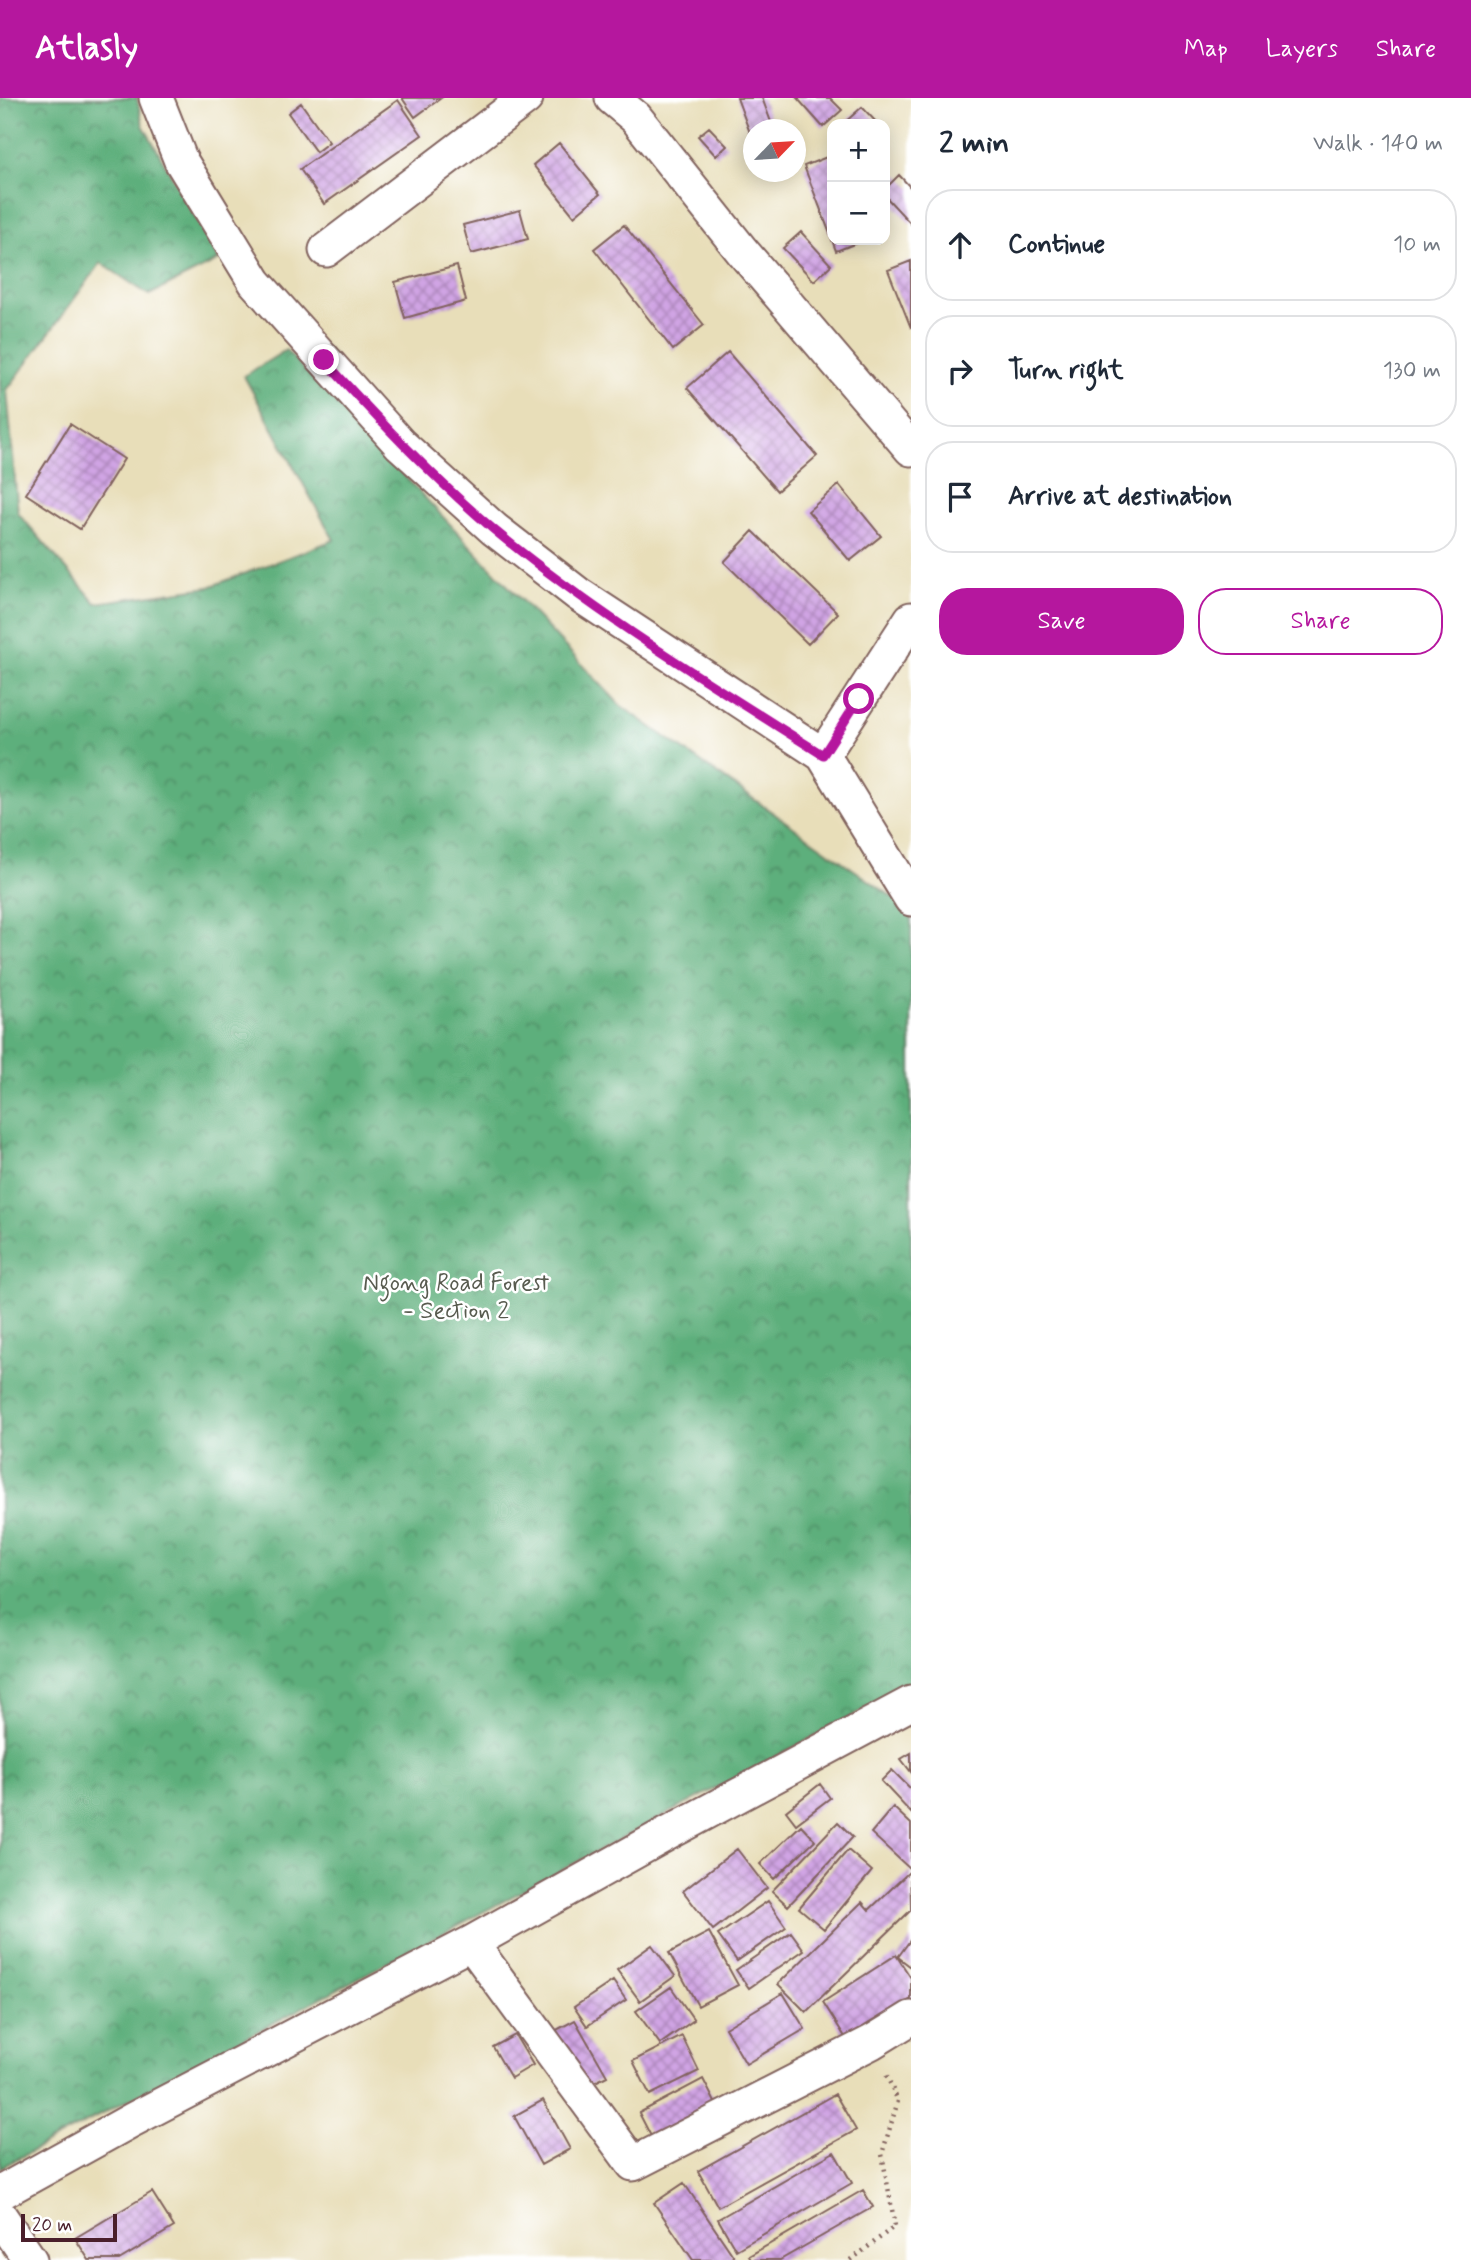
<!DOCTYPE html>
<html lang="en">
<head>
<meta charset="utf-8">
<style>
  :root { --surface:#fff; --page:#f2f2f3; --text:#1f2937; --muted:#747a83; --line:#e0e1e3; --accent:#b5179e }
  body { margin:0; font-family:Mynerve,sans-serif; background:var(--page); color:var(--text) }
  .controls { position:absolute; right:21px; top:21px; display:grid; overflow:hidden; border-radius:14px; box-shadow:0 4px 18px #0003 }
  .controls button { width:63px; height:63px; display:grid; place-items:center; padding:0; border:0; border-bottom:2px solid var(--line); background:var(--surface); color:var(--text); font:35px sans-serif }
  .compass { position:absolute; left:743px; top:21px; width:63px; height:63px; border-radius:50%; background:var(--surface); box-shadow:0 4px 18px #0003; rotate:65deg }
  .scale { position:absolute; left:21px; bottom:18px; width:96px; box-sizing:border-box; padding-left:7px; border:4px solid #4a1f2b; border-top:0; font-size:19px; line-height:24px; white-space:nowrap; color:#4a1f2b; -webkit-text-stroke:5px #fff; paint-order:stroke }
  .stop { position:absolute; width:21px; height:21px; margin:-16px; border:5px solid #b5179e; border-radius:50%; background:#fff }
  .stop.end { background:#b5179e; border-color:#fff; box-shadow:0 2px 7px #0008 }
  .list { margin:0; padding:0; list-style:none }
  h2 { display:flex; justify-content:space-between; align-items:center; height:91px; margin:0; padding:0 28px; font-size:30px }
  h2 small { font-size:23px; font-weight:400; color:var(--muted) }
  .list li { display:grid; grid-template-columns:46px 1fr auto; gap:21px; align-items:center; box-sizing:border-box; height:112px; margin:0 14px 14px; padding:0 14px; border:2px solid var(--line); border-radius:28px }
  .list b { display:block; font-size:26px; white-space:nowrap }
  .list em { font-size:23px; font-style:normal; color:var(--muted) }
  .actions { display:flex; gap:14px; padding:21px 28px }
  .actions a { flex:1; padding:16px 0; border:2px solid var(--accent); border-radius:28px; text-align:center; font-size:24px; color:var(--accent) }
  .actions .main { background:var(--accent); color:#fff }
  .icon { flex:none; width:38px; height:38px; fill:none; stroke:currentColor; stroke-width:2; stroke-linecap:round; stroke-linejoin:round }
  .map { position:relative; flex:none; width:911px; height:2162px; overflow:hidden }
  header { display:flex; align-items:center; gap:42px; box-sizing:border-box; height:98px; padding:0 35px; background:var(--accent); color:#fff }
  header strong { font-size:33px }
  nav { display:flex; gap:38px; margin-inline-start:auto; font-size:24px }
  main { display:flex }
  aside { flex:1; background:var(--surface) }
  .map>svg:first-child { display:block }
  .forest { fill:url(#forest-crowns); stroke:#546754; stroke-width:2 }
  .building { fill:url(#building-cross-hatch) }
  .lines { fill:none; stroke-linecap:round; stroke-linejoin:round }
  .minor-casing { stroke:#81625d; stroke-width:37 }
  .path { stroke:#81625d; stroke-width:4.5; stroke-dasharray:2 5; stroke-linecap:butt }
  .minor { stroke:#fff; stroke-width:33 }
  .route { stroke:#b5179e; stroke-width:9 }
  .labels { text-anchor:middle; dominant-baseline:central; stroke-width:5; stroke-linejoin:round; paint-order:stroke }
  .park-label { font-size:24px; fill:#585b4f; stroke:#fff }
</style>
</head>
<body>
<header>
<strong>Atlasly</strong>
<nav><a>Map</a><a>Layers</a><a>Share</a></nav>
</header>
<main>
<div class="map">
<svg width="911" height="2162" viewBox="0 0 911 2162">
  <defs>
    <pattern id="forest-crowns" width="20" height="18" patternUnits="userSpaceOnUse" patternTransform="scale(1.75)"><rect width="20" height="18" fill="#5daf7c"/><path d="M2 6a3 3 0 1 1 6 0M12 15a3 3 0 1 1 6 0" fill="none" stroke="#4f8e66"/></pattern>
    <pattern id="building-cross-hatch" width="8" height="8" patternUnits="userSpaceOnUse" patternTransform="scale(1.75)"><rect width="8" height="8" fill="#d0a4e4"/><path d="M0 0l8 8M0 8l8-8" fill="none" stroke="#ab85b9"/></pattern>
  </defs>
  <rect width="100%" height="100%" fill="#fff"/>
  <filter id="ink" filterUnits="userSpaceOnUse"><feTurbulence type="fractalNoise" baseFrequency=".0143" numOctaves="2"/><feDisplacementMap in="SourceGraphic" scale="14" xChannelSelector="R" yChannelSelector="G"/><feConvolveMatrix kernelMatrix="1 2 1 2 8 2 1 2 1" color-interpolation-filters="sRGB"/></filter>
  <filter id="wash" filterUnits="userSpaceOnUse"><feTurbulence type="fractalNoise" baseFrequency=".00686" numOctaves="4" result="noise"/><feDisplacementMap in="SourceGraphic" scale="28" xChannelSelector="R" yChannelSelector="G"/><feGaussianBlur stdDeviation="1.57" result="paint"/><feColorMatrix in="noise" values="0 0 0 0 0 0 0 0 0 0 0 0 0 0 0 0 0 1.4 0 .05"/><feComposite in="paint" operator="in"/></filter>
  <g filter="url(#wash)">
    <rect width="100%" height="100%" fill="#e8deb9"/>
    <!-- forest -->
    <path class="forest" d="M0 0H137L143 27 219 162 149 197 101 165 7 292 18 415 96 505 209 489 334 442 244 278 286 252 620 607 911 812V1587L0 2070Z"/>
    <g id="blocks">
      <!-- building -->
      <path class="building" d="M402 0H441L415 19Z
        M737 0H762L774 32H754L753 43Z
        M797 0H830L842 12 823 29Z
        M398 2 422 37 324 106 300 71Z
        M301 5 329 44 316 54 288 15Z
        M862 9 878 26H843Z
        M709 29 727 48 716 58 698 38Z
        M559 45 600 96 574 118 533 67Z
        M832 57V141L804 68Z
        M899 77 911 90V126L885 98V91Z
        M520 112 528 141 471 156 463 127Z
        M624 127 704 227 673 252 594 151Z
        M801 134 831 167 814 183 783 150Z
        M832 142H865L836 153Z
        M911 163V230L888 172Z
        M457 168 466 203 405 220 395 184Z
        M728 254 817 358 777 393 687 290Z
        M70 326 124 361 80 431 26 396Z
        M839 387 881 438 850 463 808 413Z
        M753 433 838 515 808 546 724 464Z
        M911 1655V1674L901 1661Z
        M892 1672 911 1691V1715L881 1683Z
        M820 1686 830 1700 796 1726 786 1713Z
        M893 1709 911 1726V1772L871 1735Z
        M838 1724 853 1739 788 1808 772 1793Z
        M801 1727 815 1742 774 1781 760 1766Z
        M737 1751 767 1790 713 1832 683 1793Z
        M848 1752 872 1773 824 1831 799 1810Z
        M910 1773 911 1812 806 1914 778 1886 862 1804 869 1812Z
        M768 1803 786 1829 737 1863 718 1837Z
        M709 1834 738 1887 698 1908 669 1855Z
        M791 1834 804 1852 749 1890 736 1872Z
        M911 1841V1869L898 1859Z
        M652 1847 675 1878 640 1903 617 1872Z
        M896 1857 911 1880V1901L847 1942 823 1904Z
        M613 1883 626 1902 587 1928 574 1909Z
        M671 1889 694 1922 660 1946 636 1913Z
        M783 1895 805 1931 746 1966 725 1930Z
        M575 1922 607 1978 582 1991 551 1935Z
        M515 1937 533 1967 511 1980 493 1949Z
        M682 1938 699 1973 650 1997 633 1963Z
        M703 1981 721 2016 657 2050 639 2015Z
        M835 1996 856 2032 718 2109 698 2073Z
        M543 2002 570 2051 541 2067 514 2018Z
        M834 2054 852 2085 736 2152 718 2121Z
        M684 2085 736 2162H693L654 2105Z
        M863 2092 873 2109 780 2162H751L749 2158Z
        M152 2094 174 2129 119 2162H89L75 2140Z"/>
    </g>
  </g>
  <g filter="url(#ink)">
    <use href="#blocks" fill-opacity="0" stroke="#81625d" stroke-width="2"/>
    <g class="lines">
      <defs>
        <path id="minor" d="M156 0 181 63 255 184 400 346 494 431 578 496 823 657 911 801
          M612 0 636 20 742 153 911 351
          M326 152 526 0
          M823 657 911 521
          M471 1845 633 2066 872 1944 911 1920
          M0 2095 132 2022 471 1845 668 1735 911 1605
          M0 2118 30 2162"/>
      </defs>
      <!-- minor casing -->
      <use href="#minor" class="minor-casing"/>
      <!-- path -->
      <path class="path" d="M851 2162 895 2128 882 2056 898 2003 885 1974"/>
      <!-- minor -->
      <use href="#minor" class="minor"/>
    </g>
  </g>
  <g class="lines" filter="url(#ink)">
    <!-- route -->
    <path class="route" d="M324 262C378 321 432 379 493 431 595 516 711 586 823 657L859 601"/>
  </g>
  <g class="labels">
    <!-- park labels -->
    <g class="park-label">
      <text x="456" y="1185">Ngong Road Forest<tspan x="456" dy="28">- Section 2</tspan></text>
    </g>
  </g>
</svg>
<div class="controls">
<button>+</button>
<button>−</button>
</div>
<svg class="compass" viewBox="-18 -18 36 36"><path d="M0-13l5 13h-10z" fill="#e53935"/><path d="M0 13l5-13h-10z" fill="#747a83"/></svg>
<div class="scale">20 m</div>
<div class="stop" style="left:859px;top:601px"></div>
<div class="stop end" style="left:324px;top:262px"></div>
</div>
<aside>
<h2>2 min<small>Walk · 140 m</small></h2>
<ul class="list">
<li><svg class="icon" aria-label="ahead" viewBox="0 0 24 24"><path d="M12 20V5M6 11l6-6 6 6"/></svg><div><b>Continue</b></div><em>10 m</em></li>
<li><svg class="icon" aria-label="right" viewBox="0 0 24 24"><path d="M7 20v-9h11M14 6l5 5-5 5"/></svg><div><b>Turn right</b></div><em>130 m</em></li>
<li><svg class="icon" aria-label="arrive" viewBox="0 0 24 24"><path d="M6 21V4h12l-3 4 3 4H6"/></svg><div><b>Arrive at destination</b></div></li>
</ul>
<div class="actions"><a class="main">Save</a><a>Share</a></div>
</aside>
</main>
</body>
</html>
